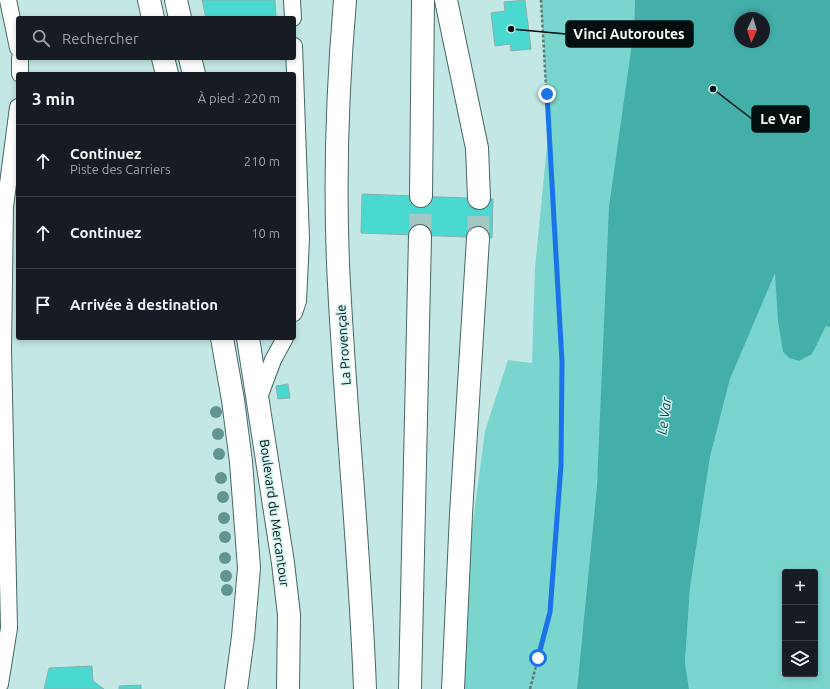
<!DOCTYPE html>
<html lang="fr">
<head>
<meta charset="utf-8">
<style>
  :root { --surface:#171b24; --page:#242831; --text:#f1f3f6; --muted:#9ea1a6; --line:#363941 }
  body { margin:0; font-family:Ubuntu,sans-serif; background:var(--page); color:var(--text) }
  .controls { position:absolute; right:12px; bottom:12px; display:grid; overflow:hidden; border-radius:4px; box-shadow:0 2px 6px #0003 }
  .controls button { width:36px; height:36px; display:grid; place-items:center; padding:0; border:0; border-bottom:1px solid var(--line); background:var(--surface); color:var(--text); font:20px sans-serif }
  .compass { position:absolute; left:734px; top:12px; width:36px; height:36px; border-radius:50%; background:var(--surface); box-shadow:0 2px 6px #0003; rotate:184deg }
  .stop { position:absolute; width:12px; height:12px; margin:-9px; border:3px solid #1a73e8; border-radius:50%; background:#fff }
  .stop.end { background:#1a73e8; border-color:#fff; box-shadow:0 1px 4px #0008 }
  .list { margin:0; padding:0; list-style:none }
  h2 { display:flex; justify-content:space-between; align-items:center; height:52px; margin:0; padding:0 16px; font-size:17px }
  h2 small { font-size:13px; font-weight:400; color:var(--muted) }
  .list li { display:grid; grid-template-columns:26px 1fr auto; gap:12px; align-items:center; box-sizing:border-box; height:72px; padding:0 16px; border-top:1px solid var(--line) }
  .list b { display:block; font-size:15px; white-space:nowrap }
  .list p { margin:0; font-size:13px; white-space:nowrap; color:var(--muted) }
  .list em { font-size:13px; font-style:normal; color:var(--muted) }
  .icon { flex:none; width:22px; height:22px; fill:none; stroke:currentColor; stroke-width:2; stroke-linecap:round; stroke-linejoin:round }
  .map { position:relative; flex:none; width:830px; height:689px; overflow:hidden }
  .search { position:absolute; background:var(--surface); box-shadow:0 2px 6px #0003; left:16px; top:16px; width:280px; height:44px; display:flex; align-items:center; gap:10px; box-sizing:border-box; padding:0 14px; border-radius:4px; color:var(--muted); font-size:15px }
  .panel { position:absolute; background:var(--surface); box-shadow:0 2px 6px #0003; left:16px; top:72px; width:280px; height:268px; border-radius:4px }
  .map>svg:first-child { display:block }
  .green { fill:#7ad5ce; fill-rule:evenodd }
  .water { fill:#44aea8; fill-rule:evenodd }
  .building { fill:#49d9d1; stroke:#8cafac }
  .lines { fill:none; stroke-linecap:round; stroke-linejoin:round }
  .motorway-tunnel { stroke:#a5c7c4; stroke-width:22; stroke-dasharray:22 11; stroke-linecap:butt }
  .minor-casing { stroke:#466765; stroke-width:18 }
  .primary-casing { stroke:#466765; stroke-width:24 }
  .motorway-casing { stroke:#466765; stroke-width:24 }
  .path { stroke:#607876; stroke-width:2.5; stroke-dasharray:3 2; stroke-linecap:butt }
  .minor { stroke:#fff; stroke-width:16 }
  .primary { stroke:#fff; stroke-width:22 }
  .motorway { stroke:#fff; stroke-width:22 }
  .tree { fill:#629492 }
  .route { stroke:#1a73e8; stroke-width:5 }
  .labels { text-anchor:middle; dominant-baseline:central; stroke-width:3; stroke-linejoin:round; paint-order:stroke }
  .street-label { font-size:13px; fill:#030f0e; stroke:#cff4f1 }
  .water-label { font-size:14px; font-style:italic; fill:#114f4c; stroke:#cff4f1 }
  .leader { fill:none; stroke:#030f0e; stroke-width:1.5 }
  .callout-dot { fill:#030f0e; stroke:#cff4f1; stroke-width:1.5 }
  .callout { fill:#030f0e; stroke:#030f0e; stroke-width:1.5 }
  .callout-label { font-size:14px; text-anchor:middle; font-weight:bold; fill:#fff }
</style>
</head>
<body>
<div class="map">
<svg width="830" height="689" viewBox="0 0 830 689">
  <rect width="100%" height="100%" fill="#c2e7e4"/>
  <!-- green -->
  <path class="green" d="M541 0H635L634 29 597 485 577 689H464L468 560 485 431 508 360 532 363 535 268 549 125Z
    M775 271 783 352 789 358 799 361 820 338 826 325 830 327V689H689L685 662 690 588 710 457 730 379ZM785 572H815V674H785Z"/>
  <!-- water -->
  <path class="water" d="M635 0H830V327L826 326 812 354 799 361 789 358 783 352 778 321 775 273 730 379 710 457 690 588 685 662 689 689H577L597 485 609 207 634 29ZM740 18H764V42H740Z"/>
  <!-- building -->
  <path class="building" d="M202 0H275L276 18H206Z
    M525 0 531 49 511 51 510 44 495 46 491 13 505 11 504 2Z
    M362 194 493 199 492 238 361 233Z
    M288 384 290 398 278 399 276 386Z
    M92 666 93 681 104 689H44L49 668Z
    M141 685V689H119V686Z"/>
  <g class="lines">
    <!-- motorway-tunnel -->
    <path class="motorway-tunnel" d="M420 236 421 196
      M478 238 479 198"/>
    <defs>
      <path id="minor" d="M8 0 18 48
        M292 0 293 18
        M294 46 301 239 298 301 294 313
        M20 58V74
        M258 400 273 360 285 338
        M0 684 9 628 3 350 5 207 18 107"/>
      <path id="primary" d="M149 0 153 18
        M176 0 180 18
        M163 58 167 74
        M190 58 194 74
        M222 338 233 400 241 462 249 568 243 637 236 689
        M248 338 283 563 289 615 288 689"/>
      <path id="motorway" d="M345 0C337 94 334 190 339 284 346 419 360 554 365 689
        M446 0 477 148 479 198
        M421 196 423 0
        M410 689 420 236
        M453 689 461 514 478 238"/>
    </defs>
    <!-- minor casing -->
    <use href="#minor" class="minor-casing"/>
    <!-- primary casing -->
    <use href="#primary" class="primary-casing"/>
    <!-- motorway casing -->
    <use href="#motorway" class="motorway-casing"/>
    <!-- path -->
    <path class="path" d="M530 689 550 612 561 465 562 362 541 0"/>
    <!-- minor -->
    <use href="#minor" class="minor"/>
    <!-- primary -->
    <use href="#primary" class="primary"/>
    <!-- motorway -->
    <use href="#motorway" class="motorway"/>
  </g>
  <!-- trees -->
  <g class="tree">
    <circle cx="216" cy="412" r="6"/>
    <circle cx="218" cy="434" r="6"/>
    <circle cx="219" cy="454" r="6"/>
    <circle cx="221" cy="478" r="6"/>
    <circle cx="223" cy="497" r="6"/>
    <circle cx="224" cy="518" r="6"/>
    <circle cx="225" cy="537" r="6"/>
    <circle cx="225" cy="558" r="6"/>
    <circle cx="226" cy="576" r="6"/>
    <circle cx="227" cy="590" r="6"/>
  </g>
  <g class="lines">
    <!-- route -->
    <path class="route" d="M538 658 550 612 561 465 562 362 547 94"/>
  </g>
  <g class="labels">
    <!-- street labels -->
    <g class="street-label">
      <text transform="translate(343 345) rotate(-94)">La Provençale</text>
      <text transform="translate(275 513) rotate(82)">Boulevard du Mercantour</text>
    </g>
    <!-- water labels -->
    <g class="water-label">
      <text transform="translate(664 416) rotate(-82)">Le Var</text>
    </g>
  </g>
  <!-- callouts -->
  <path class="leader" d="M511 29L566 34M713 89L752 119"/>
  <g class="callout-dot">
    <circle cx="511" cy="29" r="4"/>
    <circle cx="713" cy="89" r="4"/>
  </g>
  <g class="callout">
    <rect x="566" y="21" width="127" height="26" rx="4"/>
    <rect x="752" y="106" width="57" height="26" rx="4"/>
  </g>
  <g class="callout-label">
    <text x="629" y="39">Vinci Autoroutes</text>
    <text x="781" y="124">Le Var</text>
  </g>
</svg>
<div class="controls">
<button>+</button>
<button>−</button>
<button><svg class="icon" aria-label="layers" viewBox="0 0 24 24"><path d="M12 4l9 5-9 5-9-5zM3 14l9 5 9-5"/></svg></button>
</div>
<svg class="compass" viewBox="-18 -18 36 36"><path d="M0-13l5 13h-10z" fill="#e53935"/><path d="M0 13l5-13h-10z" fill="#9ea1a6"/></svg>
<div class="stop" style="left:538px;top:658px"></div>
<div class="stop end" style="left:547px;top:94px"></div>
<div class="search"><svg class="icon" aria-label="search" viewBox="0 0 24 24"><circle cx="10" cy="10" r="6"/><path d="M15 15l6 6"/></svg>Rechercher</div>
<section class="panel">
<h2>3 min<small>À pied · 220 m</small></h2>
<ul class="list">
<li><svg class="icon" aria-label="ahead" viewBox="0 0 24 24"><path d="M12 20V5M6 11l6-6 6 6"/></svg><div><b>Continuez</b><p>Piste des Carriers</p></div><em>210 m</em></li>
<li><svg class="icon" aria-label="ahead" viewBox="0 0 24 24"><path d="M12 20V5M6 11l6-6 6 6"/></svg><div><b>Continuez</b></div><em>10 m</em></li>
<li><svg class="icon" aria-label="arrive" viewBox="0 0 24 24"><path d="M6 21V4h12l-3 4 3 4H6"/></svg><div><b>Arrivée à destination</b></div></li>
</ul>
</section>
</div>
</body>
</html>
